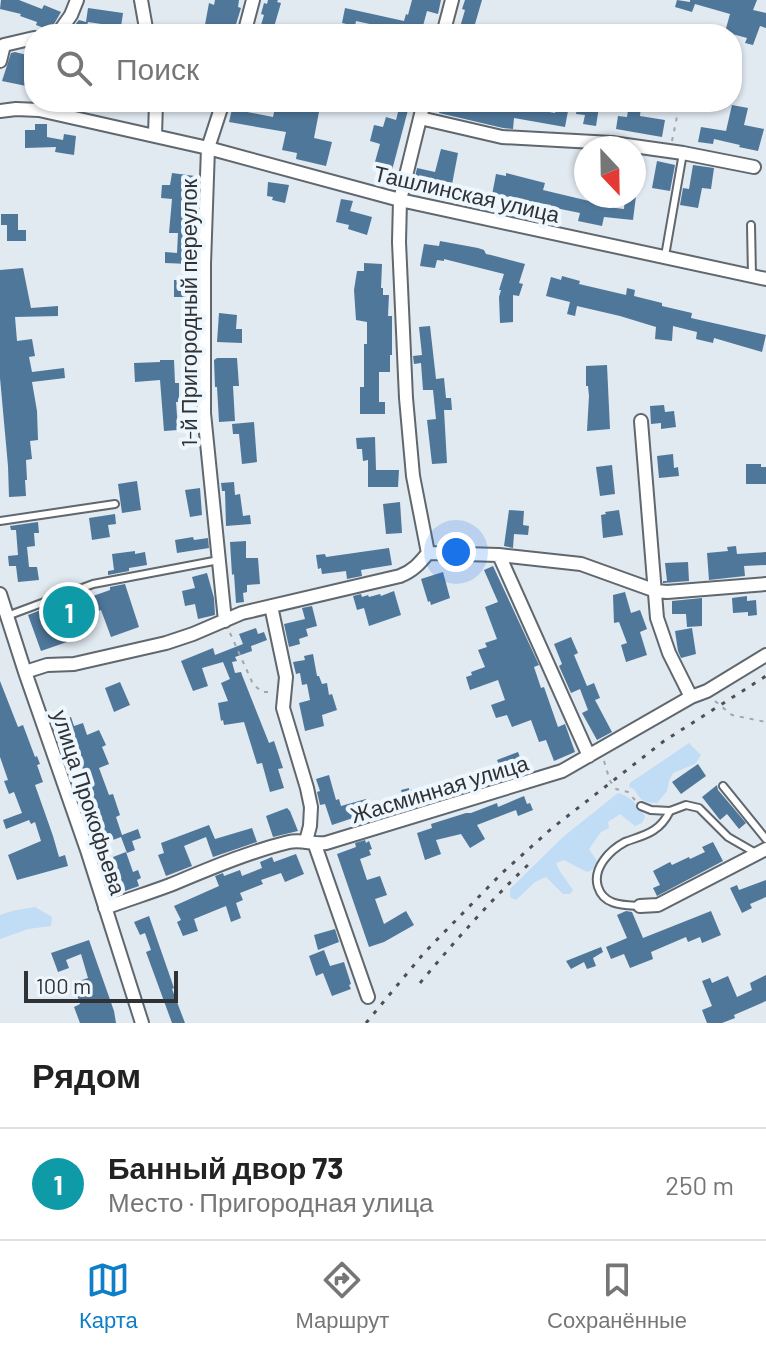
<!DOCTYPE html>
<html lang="ru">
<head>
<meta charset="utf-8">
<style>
  :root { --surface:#fff; --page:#f6f6f6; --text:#222; --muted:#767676; --line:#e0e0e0; --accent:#0e7ec8 }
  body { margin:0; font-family:Barlow,sans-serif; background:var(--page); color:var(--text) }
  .compass { position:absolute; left:574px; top:136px; width:72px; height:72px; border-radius:50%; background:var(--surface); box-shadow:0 2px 6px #0004; rotate:158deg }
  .scale { position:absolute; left:24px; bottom:20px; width:154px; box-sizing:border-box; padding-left:8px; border:4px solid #303336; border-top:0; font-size:22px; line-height:28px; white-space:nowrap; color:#303336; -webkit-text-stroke:6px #eef6fe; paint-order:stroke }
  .you { position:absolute; left:456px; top:552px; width:28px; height:28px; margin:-20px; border:6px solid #fff; border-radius:50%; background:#1a73e8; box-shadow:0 0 0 12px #1a73e833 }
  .badge { display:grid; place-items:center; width:52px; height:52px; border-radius:50%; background:var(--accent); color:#fff; font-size:26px; font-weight:700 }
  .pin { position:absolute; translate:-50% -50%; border:4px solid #fff; box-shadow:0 2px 8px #0006 }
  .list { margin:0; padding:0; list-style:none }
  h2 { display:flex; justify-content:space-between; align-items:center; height:104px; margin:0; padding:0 32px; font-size:34px }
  h2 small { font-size:26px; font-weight:400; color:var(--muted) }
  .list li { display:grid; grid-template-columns:52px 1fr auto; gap:24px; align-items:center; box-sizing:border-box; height:112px; padding:0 32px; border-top:2px solid var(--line) }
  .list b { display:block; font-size:30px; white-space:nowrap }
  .list p { margin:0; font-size:26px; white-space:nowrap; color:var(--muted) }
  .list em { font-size:26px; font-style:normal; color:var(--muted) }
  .icon { flex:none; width:44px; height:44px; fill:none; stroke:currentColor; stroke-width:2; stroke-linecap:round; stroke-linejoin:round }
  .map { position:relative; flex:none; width:766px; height:1023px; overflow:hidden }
  .search { position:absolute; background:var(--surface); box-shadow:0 2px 6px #0004; left:24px; right:24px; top:24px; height:88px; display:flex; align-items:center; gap:20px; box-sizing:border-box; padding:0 28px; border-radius:32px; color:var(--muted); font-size:30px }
  .sheet { height:216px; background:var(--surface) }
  nav { display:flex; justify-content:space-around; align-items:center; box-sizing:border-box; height:112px; border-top:2px solid var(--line); background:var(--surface); font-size:22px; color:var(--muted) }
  nav a { display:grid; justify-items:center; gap:4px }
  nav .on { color:var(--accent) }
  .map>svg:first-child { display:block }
  .green { fill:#c1dcf5 }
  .building { fill:#4f779a }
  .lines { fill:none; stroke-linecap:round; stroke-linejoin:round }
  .service-casing { stroke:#60676d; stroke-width:10 }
  .minor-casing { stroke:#60676d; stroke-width:16 }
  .path { stroke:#a0a6ad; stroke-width:2; stroke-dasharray:4 6; stroke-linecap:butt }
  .service { stroke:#fff; stroke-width:6 }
  .minor { stroke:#fff; stroke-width:12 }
  .rail { stroke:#4d5155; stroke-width:3; stroke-dasharray:4 8; stroke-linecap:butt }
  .labels { text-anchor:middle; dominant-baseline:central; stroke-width:8; stroke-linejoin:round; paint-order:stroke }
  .street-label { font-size:22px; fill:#303336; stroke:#eef6fe }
</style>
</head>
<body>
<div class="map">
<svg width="766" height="1023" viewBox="0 0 766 1023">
  <rect width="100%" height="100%" fill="#e1e9f1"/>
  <!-- green -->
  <path class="green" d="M689 743 701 755 695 764 673 773 669 781 667 791 657 803C644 803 640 800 634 789L629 787 630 783Z
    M618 793C628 795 641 807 645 817L642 823 635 826 620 814 608 822 609 828 601 832 589 849 597 861 592 870 587 872 564 860 556 863 559 870 573 890 570 894H563L546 877 535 882 516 900 510 897V889L563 837Z
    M35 907 52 917 51 926 28 929 0 939V915L12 911Z"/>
  <!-- building -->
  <path class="building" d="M1 0H19L42 9 44 5 61 12 54 24 44 28 36 25 37 22 20 16 21 14 0 9Z
    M215 0H239L238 7 241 8 233 34H222L204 30 209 3 214 5Z
    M268 0H278L277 2 281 3 274 27 261 25 264 15 261 14 264 3 267 4Z
    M412 0H441L438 14 427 11 423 26 425 29 424 34H396L397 30 356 21 355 26 342 23 345 8 404 21 406 14 408 15Z
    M465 0H482L475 24 478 25 476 34H458L465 10 462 9Z
    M677 0 690 2V0H757L753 10 766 13V28L760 26 753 45 745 43 747 38 725 32 730 14 695 4 692 12 675 7Z
    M88 8 123 13 120 34H106L108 25 88 22 86 29 74 26 79 20 86 22Z
    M15 52 27 55 25 64 34 66 31 87 2 81 11 53Z
    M288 102H312L310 111 319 112 314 138 332 142 326 166 296 159 297 153 282 150 286 132 229 122 232 109 273 117 275 108 287 110Z
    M387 102H415L413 111 408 110 391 174 373 169 380 144 370 141 374 125 383 127 386 117 396 120 399 108 387 106Z
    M433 102H465L494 109 495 106 505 108 506 102H528L527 108 555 113 556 109 568 111 565 127 514 118 513 129 503 128 439 113 440 109 432 107Z
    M578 102H587L586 105 599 107 596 126 583 124 585 115 576 114Z
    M629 104 641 106 640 116 665 120 662 137 616 129 618 116 627 117Z
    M732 105 748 108 744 125 764 129 758 151 739 147 740 145 714 139 713 144 698 142 701 127 726 131Z
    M35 124H47V137L63 140 64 134 76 136 74 155 55 152 56 147 25 148V130H35Z
    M441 149 458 153 450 195 439 192 440 187 414 181 417 168 435 172Z
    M657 161 675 165 670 191 652 188Z
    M693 165 714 168 711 189 702 188 698 208 680 205 683 188 689 189Z
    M172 173 195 176 192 203H194L191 252H189V264L165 263V252L177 253 178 233H169L172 199 161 198 162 185H170Z
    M506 173 545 183 543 190 589 201 608 202V207L624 209 625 196H636L633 220 604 217 602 226 578 221 580 213 551 207V205L492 195 496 174 506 176Z
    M268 182 289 185 285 203 272 200 273 197 267 196Z
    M341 199 353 201 350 211 372 217 367 235 348 229 349 225 336 222Z
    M1 214H18V230H26V241H7V225H1Z
    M440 241 478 248 484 250 486 254 491 255 525 264 519 283 523 284 519 296 513 295V322L500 323 499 297 501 290H499L504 274 444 259V261L437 260 435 268 420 266 424 244 439 246Z
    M364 263 382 264 381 288H383V295H389L388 316H392V355H390V372H379V402H385V414H360V387H364V344H367V322L356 320 354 290 357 271H364Z
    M23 268 31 308 58 306V316L15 317 17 341 32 339 35 356 29 357 32 372 64 368 65 378 32 382 37 411 38 440 30 441 32 459 26 460 27 480H25L26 496 9 497 8 466 0 378V270Z
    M562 276 580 281 579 284 626 295 627 288 635 290 634 296 662 303V306L692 313 691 318 766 335 762 352 714 338 713 343 696 339 697 332 673 326 672 341 655 339 656 327 620 316 577 306 575 316 567 314 570 302 546 296 551 277 561 280Z
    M174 280H189V295H195V308H187V297H174Z
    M219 313 237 315 236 329H242V343L217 342Z
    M430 326 436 379 444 378 446 398H451L452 410H444L447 463 432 464 427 420 436 419 433 390H423L421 363 414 364 413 356 422 355 419 327Z
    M217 358H237L239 386H233L235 421 219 422 217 387H215L214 360Z
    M160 360H174L175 383H179V402H176L178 430 164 431 160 380 135 382 134 363 160 362Z
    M607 365 610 429 587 431 589 396 588 386H586V366Z
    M664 405 665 412 674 411 676 427 661 429V423L651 424 650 406Z
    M254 422 257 462 242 464 239 434H233L232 424Z
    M375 437 376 470H399L398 487H368V460L363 461 362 449H357L356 438Z
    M673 454 674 468 678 467 679 476 659 478 657 456Z
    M746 464H761V467H766V484H746Z
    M612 465 615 494 600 496 596 467Z
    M137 481 141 510 122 513 118 484Z
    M234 482 235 495 240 494 243 516 250 515 251 524 226 526 225 491H222L221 483Z
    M200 488 202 515 190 517 185 490Z
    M400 502 402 533 386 534 383 504Z
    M509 510 524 511 523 525 529 526 528 535 514 534 513 548 504 546Z
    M619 510 623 535 603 538 601 515 606 514 605 512Z
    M115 514 116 524 108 525 110 537 92 540 89 518Z
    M38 522 39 533H34L35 546 27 547 29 567H37L39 580 18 582 16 566H9L8 556 18 555 16 530H11L10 526Z
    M193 537 194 540 208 538 209 548 177 553 175 540Z
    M246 541V558H258L260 584 247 585V592L243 593 244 602 236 603 234 574 232 575 230 542Z
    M736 546 737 554 766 552V565L744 566 745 576 709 580 707 553 728 551 727 547Z
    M389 548 392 565 361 570 362 576 347 579 346 571 322 574 321 568 318 569 316 555 325 554 326 557Z
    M135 551V554L145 552 147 565 129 568V571L108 575V571L114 570 112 554Z
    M688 562 689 581 663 583V581H667L665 563Z
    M493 566 539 665 534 667 541 688 544 687 558 727 565 724 575 752 554 761 546 740 539 742 531 720 512 727 507 715 496 718 491 705 505 700 498 680 470 690 466 677 472 675 471 672 485 667 478 650 487 647 485 643 497 639 485 607 498 602 484 570Z
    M443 572 450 598 431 605 430 601 428 602 421 579Z
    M207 573 214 598 215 615 198 619 195 604 185 606 182 591 195 588 192 577Z
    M125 584 139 627 111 637 101 610 98 611 93 596 110 590V587Z
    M394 591 401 615 369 626 364 608 357 610 353 596 361 594 362 597 368 595 369 597 380 594 381 596Z
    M625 592 631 613 640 610 647 629 640 632 647 655 626 662 621 645 627 643 619 622 614 623 613 595Z
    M747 596V601L756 600 757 615 748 616V612L733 613 732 598Z
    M702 598V626L687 627 686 614H672V601Z
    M75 600 82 617 61 625 67 642 41 651 28 615 54 605 55 608Z
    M312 606 317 626 306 629 308 636 299 639 300 644 289 647 284 624 305 619 302 608Z
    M256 628 258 634 264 632 267 640 251 646 252 651 235 657 237 661 232 662 235 673 241 672 242 675 269 743 274 741 283 768 278 769 284 788 270 792 262 763 257 764 244 722 224 725 223 720 221 721 218 703 228 701 221 683 230 679 223 662 202 668 208 686 193 691 181 661 213 648 215 655 243 644 239 634Z
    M692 628 696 654 681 658 678 651 675 631Z
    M571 637 578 653 574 655 587 686 594 683 600 698 595 700 612 732 597 740 582 713 588 710 580 689 571 693 559 666 562 664 554 644Z
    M313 654 317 676H319L322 684 327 683 329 695 332 694 337 710 322 715 324 726 305 731 299 703 310 700 307 684 302 685 300 673 296 674 293 662 305 660 304 656Z
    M0 681 18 727 23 725 35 757 37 756 40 764 37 765 43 782 35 785 53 836 59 857 65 855 68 866 17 880 8 855 41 841 35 822 31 824 29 820 6 829 3 820 22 813 14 792 9 794 4 781 8 780 0 757Z
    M120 682 130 705 114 712 105 688Z
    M71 717 74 726 83 723 87 735 99 730 106 745 102 747 109 764 99 768 109 795 113 794 120 815 116 817 122 835 138 829 141 838 132 841 135 850 127 853 121 837 110 841 109 837 107 838 93 801H94L69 730 61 733 58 721Z
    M518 752 526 773 505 779 497 760Z
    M698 764 706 776 681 794 672 782Z
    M329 775 336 800 339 799 341 806 366 799 369 807 403 797 401 790 409 788V790L422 789 427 803 367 821 365 814 332 825 325 804 320 805 317 792 320 791 316 779Z
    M717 785 718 790 746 823 739 829 727 814 720 820 702 797Z
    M524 796 527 804 530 803 533 810 518 816 516 810 477 825 485 839 470 848 461 834 436 840 441 854 425 860 417 833 432 828 431 824 466 813H471L497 803 498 807Z
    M287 808 290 811 298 831 273 837 266 816Z
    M209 825 215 839 252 828 257 842 213 857 206 837 184 846 192 866 166 876 158 855 164 853 161 843Z
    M365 840 366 843 369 841 372 849 369 850 371 855 360 859 367 880 380 876 387 895 375 899 384 924 406 911 414 925 384 942 369 947 337 854 356 847 355 843Z
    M713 842 723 861 657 896 653 888 660 885 653 871 670 862 672 865 689 857 690 859 705 852 702 847Z
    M126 852 133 872 138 870 141 878 137 880 139 886 125 891 113 857Z
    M296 854 304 874 285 882 281 873 261 880 263 884 240 893 243 900 236 903 241 918 231 922 226 906 194 919 198 931 183 936 177 922 181 920 174 906 219 886 215 876 223 873 224 876 240 870 242 876 262 868 260 862 272 857 274 862Z
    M766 880V897L750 904 752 908 742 913 730 888 737 885 739 890Z
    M626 911 632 912 643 938 711 911 721 935 702 943 700 937 688 942 686 937 651 952 653 959 630 968 624 954 611 959 606 947 627 938 617 915Z
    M149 916 174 988 172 989 185 1023H172L146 952 151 950 145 933 140 935 134 922Z
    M335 929 339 942 318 950 314 935Z
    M89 940 114 1011 116 1023H80L74 1007 80 1004 73 983 88 978 81 954 66 960 69 968 58 972 51 953Z
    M601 947 603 952 593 958 596 966 587 969 584 962 571 969 566 961Z
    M324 950 330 966 344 962 351 984 349 985 351 989 332 996 323 973 316 976 309 956Z
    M766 975V1001L734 1015 735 1018 722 1023H707L702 1010 712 1006 702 981 710 978 712 983 728 976 737 997 752 990 750 983Z"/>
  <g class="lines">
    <defs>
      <path id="service" d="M245 28 276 34
        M63 30 82 34
        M751 225 752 276
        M665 256 683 153
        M0 521 115 504
        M7 616 93 584 219 560
        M723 786 766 839
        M641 806 651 810 670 811 686 805 699 808 728 837 754 852
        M640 906C624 905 604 906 598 887 592 868 610 850 625 842 635 838 645 836 654 830 662 825 666 819 670 811"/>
      <path id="minor" d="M141 0 147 34
        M50 34 59 32 71 15 77 0
        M244 34 253 0
        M443 34 452 0
        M0 61 4 45 34 38
        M223 102 208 148 204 264V413L225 621
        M424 102 400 200 399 242 406 398 413 476 428 553
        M0 111 16 109 39 110 208 148 400 200 766 279
        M420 118 502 137 612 143 683 153 754 167
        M155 136 156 102
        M641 421 657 618 669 653 691 697
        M499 555 589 756
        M0 594 25 672 87 850 142 1023
        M271 606 286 677 283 708 307 788 311 807 310 826 306 841
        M25 672 47 665 74 664 166 643 193 634 242 613 400 576C413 571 420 563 428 553L499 555 581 564 656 591 667 592 766 584
        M315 845 368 997
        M640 906 658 905 766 849
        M105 908C126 900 149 893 170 885 209 869 248 852 289 842 302 839 313 845 326 843L562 771 691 697 707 691 766 655"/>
    </defs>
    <!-- service casing -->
    <use href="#service" class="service-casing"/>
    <!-- minor casing -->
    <use href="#minor" class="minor-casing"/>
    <!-- path -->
    <path class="path" d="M672 141 680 102
      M230 633 253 684 262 692H271
      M715 701 732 715 766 722
      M604 761 610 781 616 789 628 792 635 800"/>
    <!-- service -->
    <use href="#service" class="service"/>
    <!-- minor -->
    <use href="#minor" class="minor"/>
    <!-- rail -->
    <path class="rail" d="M420 983C455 941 490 901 530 863
      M366 1023 424 953 502 873 551 829 664 741 766 676"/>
  </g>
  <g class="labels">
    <!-- street labels -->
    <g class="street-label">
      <text transform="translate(467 193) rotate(13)">Ташлинская улица</text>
      <text transform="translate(188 313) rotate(-90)">1-й Пригородный переулок</text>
      <text transform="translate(439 788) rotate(-17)">Жасминная улица</text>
      <text transform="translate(90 802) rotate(72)">улица Прокофьева</text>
    </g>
  </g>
</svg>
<svg class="compass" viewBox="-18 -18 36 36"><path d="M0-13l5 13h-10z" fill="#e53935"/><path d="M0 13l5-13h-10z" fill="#767676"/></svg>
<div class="scale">100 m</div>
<div class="you"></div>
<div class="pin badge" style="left:69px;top:612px;background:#0f9aa8">1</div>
<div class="search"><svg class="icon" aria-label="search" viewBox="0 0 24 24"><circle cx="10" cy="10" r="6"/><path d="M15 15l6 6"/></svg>Поиск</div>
</div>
<section class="sheet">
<h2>Рядом<small></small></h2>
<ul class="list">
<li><span class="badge" style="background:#0f9aa8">1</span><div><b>Банный двор 73</b><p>Место · Пригородная улица</p></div><em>250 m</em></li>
</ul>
</section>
<nav>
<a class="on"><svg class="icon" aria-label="map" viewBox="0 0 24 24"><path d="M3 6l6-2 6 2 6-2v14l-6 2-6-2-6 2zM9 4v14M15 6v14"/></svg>Карта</a>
<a><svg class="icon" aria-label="directions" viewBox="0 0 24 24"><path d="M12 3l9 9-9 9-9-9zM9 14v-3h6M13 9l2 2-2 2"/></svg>Маршрут</a>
<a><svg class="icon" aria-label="saved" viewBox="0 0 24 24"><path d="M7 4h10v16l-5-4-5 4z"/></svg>Сохранённые</a>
</nav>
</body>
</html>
